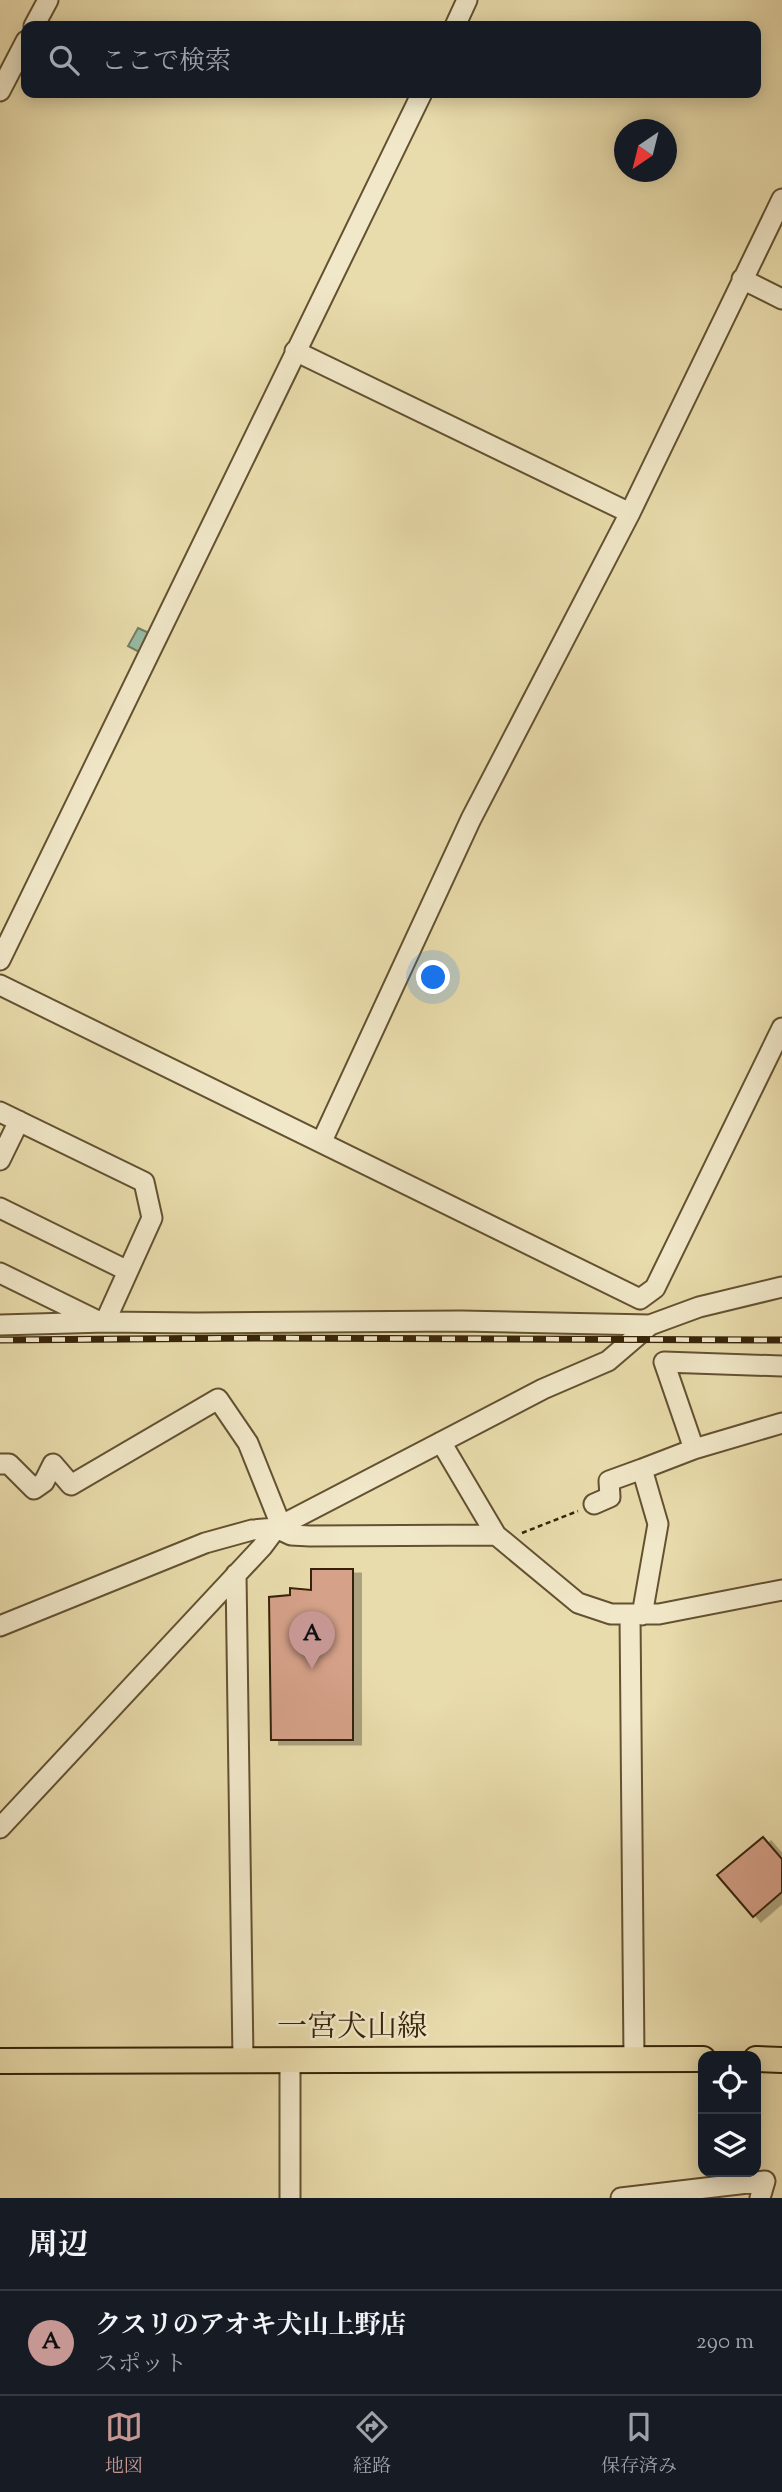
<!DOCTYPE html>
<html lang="ja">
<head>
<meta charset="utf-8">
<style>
  :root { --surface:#171b24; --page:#242831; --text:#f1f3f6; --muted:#9ea1a6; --line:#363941; --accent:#c59692 }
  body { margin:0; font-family:"Sorts Mill Goudy","Noto Serif JP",serif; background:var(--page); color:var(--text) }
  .controls { position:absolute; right:21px; bottom:21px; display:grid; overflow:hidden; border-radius:14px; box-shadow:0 4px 18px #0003 }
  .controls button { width:63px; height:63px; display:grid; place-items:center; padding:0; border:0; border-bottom:2px solid var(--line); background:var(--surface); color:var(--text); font:35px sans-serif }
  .compass { position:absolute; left:614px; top:119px; width:63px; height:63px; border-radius:50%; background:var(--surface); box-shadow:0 4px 18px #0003; rotate:215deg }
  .you { position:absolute; left:434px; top:978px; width:24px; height:24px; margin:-18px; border:5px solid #fff; border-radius:50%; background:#1a73e8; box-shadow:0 0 0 10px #1a73e833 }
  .badge { display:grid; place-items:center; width:46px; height:46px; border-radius:50%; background:var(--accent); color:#111; font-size:23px; font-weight:700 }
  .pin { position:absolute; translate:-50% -58px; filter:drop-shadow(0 2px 4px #0008) }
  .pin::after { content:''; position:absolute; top:37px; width:24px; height:21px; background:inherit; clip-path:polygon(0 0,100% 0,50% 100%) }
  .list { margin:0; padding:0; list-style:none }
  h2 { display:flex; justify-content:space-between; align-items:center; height:91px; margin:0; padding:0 28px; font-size:30px }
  h2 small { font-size:23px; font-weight:400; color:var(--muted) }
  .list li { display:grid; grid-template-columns:46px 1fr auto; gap:21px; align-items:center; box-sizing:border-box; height:105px; padding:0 28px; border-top:2px solid var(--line) }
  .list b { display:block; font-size:26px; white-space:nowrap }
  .list p { margin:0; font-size:23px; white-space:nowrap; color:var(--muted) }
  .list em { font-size:23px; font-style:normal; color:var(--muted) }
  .icon { flex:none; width:38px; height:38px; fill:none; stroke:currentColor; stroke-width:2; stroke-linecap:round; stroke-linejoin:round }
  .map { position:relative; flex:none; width:782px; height:2198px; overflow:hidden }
  .search { position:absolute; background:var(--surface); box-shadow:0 4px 18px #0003; left:21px; right:21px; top:21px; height:77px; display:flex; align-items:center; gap:18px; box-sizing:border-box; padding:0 24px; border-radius:14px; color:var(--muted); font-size:26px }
  .sheet { height:196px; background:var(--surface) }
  nav { display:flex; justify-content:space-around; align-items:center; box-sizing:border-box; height:98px; border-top:2px solid var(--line); background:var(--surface); font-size:19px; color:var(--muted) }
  nav a { display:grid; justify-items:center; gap:4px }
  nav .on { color:var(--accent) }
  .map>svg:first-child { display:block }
  .water { fill:#98bca5; stroke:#717f66; stroke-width:2 }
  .building { fill:#d5a189; stroke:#362308; stroke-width:2; filter:url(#shadow) }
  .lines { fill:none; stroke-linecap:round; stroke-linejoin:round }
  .minor-casing { stroke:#635131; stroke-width:23 }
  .major-casing { stroke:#362308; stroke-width:28 }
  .path { stroke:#362308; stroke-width:2.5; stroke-dasharray:5 3.5; stroke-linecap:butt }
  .minor { stroke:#f1e8c9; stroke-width:19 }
  .major { stroke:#e9dcac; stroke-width:24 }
  .rail-casing { stroke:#362308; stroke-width:7 }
  .rail { stroke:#f1e8c9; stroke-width:4.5; stroke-dasharray:13; stroke-linecap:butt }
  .labels { text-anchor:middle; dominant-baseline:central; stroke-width:5; stroke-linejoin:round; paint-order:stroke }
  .street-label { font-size:30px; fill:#362308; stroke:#f1e8c9 }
</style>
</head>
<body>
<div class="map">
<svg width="782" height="2198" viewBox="0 0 782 2198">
  <defs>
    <filter id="shadow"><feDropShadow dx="8" dy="4.5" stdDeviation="0" flood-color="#0004"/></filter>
  </defs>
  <rect width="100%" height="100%" fill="#e9dcac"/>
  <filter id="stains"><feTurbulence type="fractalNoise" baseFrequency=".00286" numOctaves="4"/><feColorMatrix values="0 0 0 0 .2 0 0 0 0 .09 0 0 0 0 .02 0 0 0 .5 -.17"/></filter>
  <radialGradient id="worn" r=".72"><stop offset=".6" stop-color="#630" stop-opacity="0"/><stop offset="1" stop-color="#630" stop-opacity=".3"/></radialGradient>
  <!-- water -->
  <path class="water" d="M138 628 149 633 139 652 128 646Z"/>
  <!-- building -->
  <path class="building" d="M311 1569H353V1740H271L269 1597 290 1595V1588L311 1590Z
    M763 1837 782 1859V1892L753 1917 717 1875Z"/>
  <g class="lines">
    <defs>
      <path id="minor" d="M34 26 48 0
        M455 26 467 0
        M0 91 26 41
        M742 279 782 299
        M295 351 630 513
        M0 960 422 93
        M0 985 640 1299 655 1288 782 1028
        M0 1112 144 1182 152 1218 105 1322
        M322 1141 471 819 630 513 782 199
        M0 1160 19 1121
        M0 1208 128 1271
        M0 1273 96 1320
        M0 1325 105 1322 197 1323 461 1321 650 1325 699 1307 782 1287
        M441 1442 496 1535
        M694 1449 664 1362 782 1366
        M0 1464H9L34 1489 44 1482 53 1464 71 1485 218 1399 248 1443 280 1523 262 1547 0 1828
        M594 1504 610 1497 609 1481 642 1469
        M276 1528 291 1535 310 1536 496 1535 578 1603 611 1614H659L782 1590
        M236 1574 243 2059
        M630 1615 634 2058
        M642 1615 658 1524 642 1469 694 1449 782 1423
        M0 1626 205 1543 252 1530 276 1528 543 1389 608 1361 650 1325
        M290 2059V2198
        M621 2198 765 2181 760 2198"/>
      <path id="major" d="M756 2059 782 2060
        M0 2061 703 2059"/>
    </defs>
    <!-- minor casing -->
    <use href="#minor" class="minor-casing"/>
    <!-- major casing -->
    <use href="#major" class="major-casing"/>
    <!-- path -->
    <path class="path" d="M522 1533 578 1511"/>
    <!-- minor -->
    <use href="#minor" class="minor"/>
    <!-- major -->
    <use href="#major" class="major"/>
    <defs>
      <path id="rail" d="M0 1340 264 1338 782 1340"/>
    </defs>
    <!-- rail casing -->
    <use href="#rail" class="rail-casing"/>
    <!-- rail -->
    <use href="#rail" class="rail"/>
  </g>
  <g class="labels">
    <!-- street labels -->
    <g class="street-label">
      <text x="352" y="2028">一宮犬山線</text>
    </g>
  </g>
  <rect width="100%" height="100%" filter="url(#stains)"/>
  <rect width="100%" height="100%" fill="url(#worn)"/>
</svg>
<div class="controls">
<button><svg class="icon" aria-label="locate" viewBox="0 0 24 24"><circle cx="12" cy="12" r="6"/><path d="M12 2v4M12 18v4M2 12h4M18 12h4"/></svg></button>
<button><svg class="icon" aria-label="layers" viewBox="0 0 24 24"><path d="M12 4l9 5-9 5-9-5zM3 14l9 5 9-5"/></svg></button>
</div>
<svg class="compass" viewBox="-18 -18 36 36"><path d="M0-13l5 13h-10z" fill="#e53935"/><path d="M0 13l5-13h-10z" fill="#9ea1a6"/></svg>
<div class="you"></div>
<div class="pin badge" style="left:312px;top:1669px">A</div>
<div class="search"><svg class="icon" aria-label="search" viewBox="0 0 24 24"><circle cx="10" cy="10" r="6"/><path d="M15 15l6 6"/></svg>ここで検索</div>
</div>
<section class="sheet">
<h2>周辺<small></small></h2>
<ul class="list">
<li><span class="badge">A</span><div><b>クスリのアオキ犬山上野店</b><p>スポット</p></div><em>290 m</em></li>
</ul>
</section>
<nav>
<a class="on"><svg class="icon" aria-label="map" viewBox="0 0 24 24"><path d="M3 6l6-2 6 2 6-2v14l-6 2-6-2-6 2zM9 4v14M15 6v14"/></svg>地図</a>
<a><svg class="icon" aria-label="directions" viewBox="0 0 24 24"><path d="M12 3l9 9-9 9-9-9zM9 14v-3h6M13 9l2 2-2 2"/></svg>経路</a>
<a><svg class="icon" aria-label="saved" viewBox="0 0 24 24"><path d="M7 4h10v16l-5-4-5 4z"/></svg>保存済み</a>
</nav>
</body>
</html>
